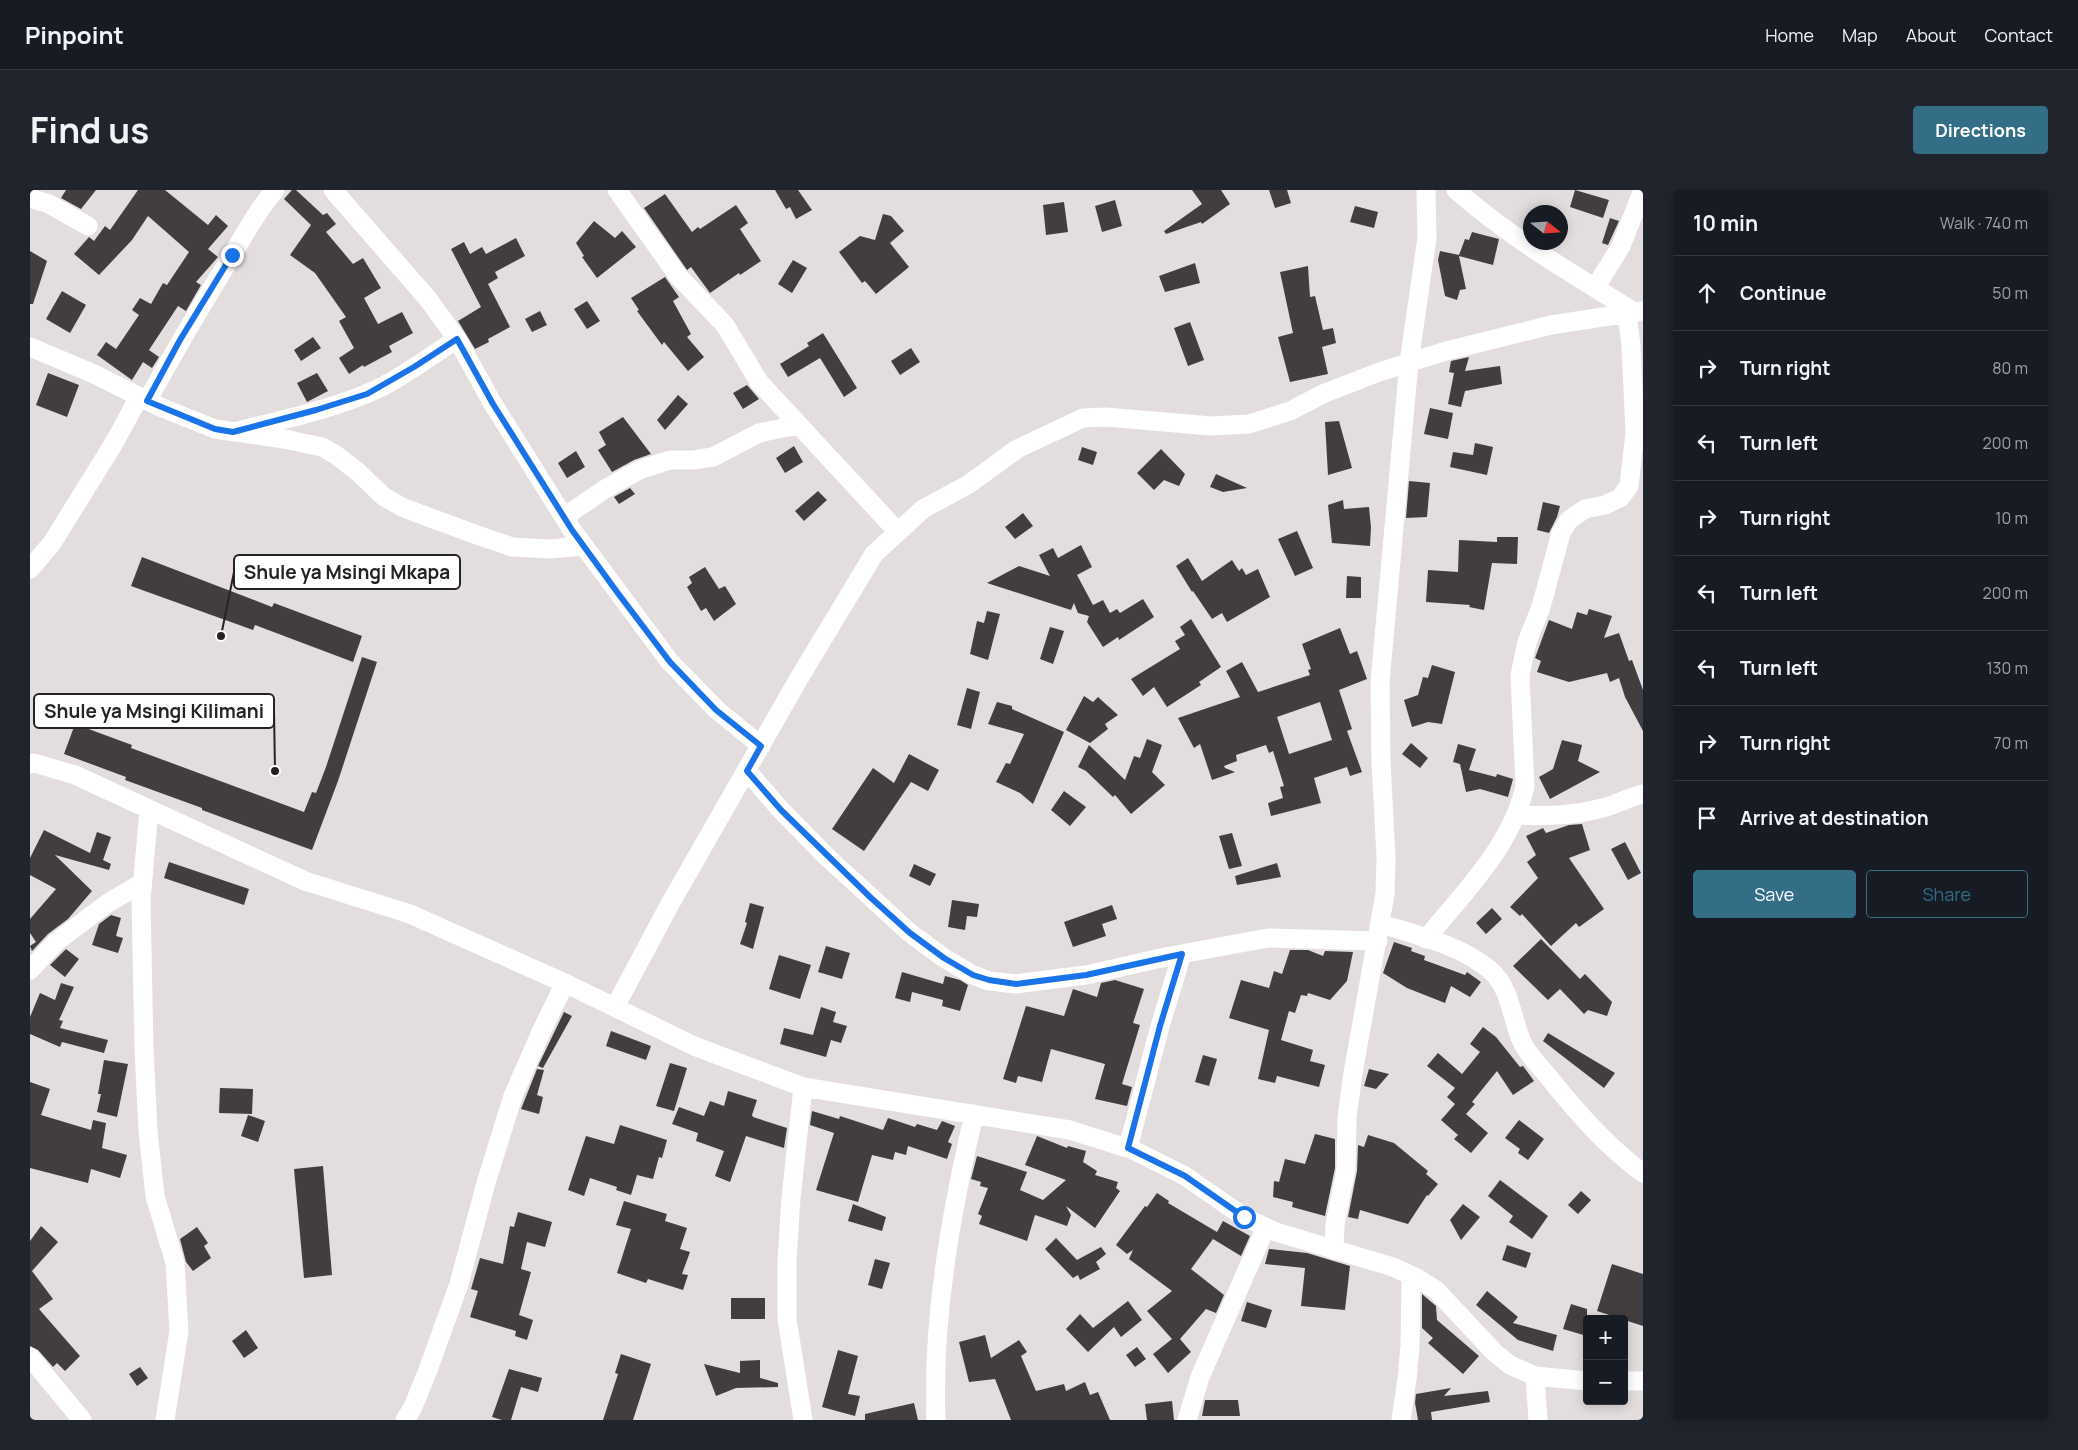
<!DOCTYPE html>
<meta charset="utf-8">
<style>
body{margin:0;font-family:Manrope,sans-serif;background:#20242c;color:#f1f3f6}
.controls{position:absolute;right:15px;bottom:15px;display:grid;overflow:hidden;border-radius:5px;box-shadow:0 2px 12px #0003}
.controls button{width:45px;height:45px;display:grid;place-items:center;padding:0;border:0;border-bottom:1px solid #363941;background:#171b24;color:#f1f3f6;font:25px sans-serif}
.compass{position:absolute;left:1493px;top:15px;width:45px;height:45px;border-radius:50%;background:#171b24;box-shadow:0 2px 12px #0003;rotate:107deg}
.stop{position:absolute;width:15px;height:15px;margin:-11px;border:4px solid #1a73e8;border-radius:50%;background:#fff}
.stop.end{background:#1a73e8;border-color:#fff;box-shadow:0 1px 5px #0008}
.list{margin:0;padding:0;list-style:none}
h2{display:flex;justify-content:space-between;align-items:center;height:65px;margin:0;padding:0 20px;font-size:21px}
h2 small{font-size:16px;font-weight:400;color:#9ea1a6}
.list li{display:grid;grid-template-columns:32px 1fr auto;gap:15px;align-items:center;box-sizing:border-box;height:75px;padding:0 20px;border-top:1px solid #363941}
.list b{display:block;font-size:19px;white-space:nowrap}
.list em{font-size:16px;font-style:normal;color:#9ea1a6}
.actions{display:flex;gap:10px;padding:15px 20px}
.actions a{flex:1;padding:11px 0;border:1px solid #336e86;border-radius:5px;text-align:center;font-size:18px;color:#336e86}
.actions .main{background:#336e86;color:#fff}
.icon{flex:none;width:28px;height:28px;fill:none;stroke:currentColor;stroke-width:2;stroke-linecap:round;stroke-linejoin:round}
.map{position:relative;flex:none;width:1613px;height:1230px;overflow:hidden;border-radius:5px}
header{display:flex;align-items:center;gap:30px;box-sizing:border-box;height:70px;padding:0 25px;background:#171b24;border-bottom:1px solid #363941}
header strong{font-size:24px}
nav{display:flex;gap:28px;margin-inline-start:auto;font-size:18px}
.intro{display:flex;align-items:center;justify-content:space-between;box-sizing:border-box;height:120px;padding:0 30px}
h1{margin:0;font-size:35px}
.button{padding:12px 22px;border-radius:5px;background:#336e86;color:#fff;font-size:18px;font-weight:700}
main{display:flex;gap:30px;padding:0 30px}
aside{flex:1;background:#171b24;border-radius:5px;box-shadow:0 2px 12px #0003}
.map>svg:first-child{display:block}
.building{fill:#423e3f;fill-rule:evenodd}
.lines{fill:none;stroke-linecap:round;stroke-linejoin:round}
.street{stroke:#fff;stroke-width:19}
.route{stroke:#1a73e8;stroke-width:6}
.leader{fill:none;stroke:#242222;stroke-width:2}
.callout-dot{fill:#242222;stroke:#fff;stroke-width:2}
.callout{fill:#fff;stroke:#242222;stroke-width:2}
.callout-label{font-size:19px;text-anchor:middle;font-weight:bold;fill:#242222}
</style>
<header>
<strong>Pinpoint</strong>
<nav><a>Home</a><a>Map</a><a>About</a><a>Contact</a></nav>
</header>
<div class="intro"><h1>Find us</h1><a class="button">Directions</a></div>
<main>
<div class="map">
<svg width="1613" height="1230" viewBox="0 0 1613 1230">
<rect width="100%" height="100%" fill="#e3dedd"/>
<path class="building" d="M36,0H66L51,19L31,8Z
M108,0H135L178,35L186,25L198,36L178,59L188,67L166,92L171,95L156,121L148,116L119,160L129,167L122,178L113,172L102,190L67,165L76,152L86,159L109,125L102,120L110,108L121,114L133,93L137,95L159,62L118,26L102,50L69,85L44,64L59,47L64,51L75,36L80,40Z
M262,0H266L293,25L297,23L306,34L296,42L323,74L333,68L351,98L334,108L348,134L372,122L383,143L359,156L362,162L334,177L333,175L319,184L309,168L324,158L309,131L316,127L285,83L260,65L281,35L254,9Z
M745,0H768L782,20L766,29L760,17L756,19Z
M1162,0H1191L1200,14L1172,34L1171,32L1136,44L1134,41L1172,14Z
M1239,0H1257L1261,13L1245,18Z
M1545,0L1579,10L1573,28L1540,17Z
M635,4L662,42L668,37L670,39L706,15L718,33L710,39L731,71L710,85L709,83L680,103L661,77L657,80L614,18Z
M1085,10L1092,36L1072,42L1065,16Z
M1034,12L1038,42L1016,45L1013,15Z
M1325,16L1348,22L1344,38L1320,32Z
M853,24L861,26L874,41L860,53L879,77L846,104L835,91L832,93L809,62L830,46L845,50Z
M1580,28L1589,31L1578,55L1572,53Z
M564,31L585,48L592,41L606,57L567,88L552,67L554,66L546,53Z
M1442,42L1469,49L1463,75L1429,66L1436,99L1430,100L1427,110L1415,106L1408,70L1410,61L1429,65L1435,49L1439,50Z
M486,48L495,66L465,82L468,88L458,94L480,137L458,149L459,152L445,159L428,131L451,117L421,59L434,52L440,64L452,57L456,64Z
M0,61L17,71L3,114H0Z
M763,70L777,78L762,103L748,94Z
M1165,73L1170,93L1135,102L1129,86Z
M1278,76L1280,107L1285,106L1293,140L1303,138L1306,153L1292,157L1298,184L1260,192L1248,147L1263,143L1250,82Z
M635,87L649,107L643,111L661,144L657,147L674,167L658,181L634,152L632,155L607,121L609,120L601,108Z
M32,101L56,115L40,143L16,129Z
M557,111L570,131L557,139L544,119Z
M510,121L517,135L502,142L495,129Z
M1160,132L1174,170L1158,176L1144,138Z
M793,143L827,198L814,207L790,168L758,187L750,174L779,156L777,153Z
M283,147L291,158L271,171L264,160Z
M881,158L890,172L870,185L861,171Z
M1439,167L1435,181L1470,176L1472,194L1435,201L1431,217L1418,214L1424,183L1419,182L1421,171Z
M18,183L49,195L37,227L6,215Z
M287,183L298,201L277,212L267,193Z
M717,195L729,209L713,219L703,203Z
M648,205L658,214L635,240L627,230Z
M1400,218L1423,223L1418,249L1394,244Z
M593,227L621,264L604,270L582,282L568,260L576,255L569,242Z
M1309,231L1322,278L1298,285L1295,232Z
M1445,253L1463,257L1457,285L1420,277L1423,262L1443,265Z
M764,256L773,272L755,283L746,268Z
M1052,257L1067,262L1063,275L1048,270Z
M1131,259L1155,284L1149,296L1134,290L1124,300L1107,283Z
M546,261L555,277L537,288L528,273Z
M1186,284L1217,298L1193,302L1180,297Z
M1379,291L1400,293L1397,327L1376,328Z
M600,298L605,304L589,314L584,307Z
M788,301L797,310L774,331L765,321Z
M1313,310L1314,319L1339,317L1341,337L1340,356L1302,353L1298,315Z
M1513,312L1530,316L1527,327L1519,343L1507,340Z
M993,323L1003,336L985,349L975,337Z
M1267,341L1283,378L1265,386L1248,349Z
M1467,347H1488L1487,374L1462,373L1454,420L1439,417L1440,415L1396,412L1398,380L1428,382L1429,350L1467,352Z
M1051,355L1062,377L1047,385L1063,415L1073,410L1080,423L1087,419L1090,423L1113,409L1124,427L1089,450L1088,447L1073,457L1057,432L1059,426L1048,423L1044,413L1041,420L957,393L989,376L1020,386L1009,365L1023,358L1028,368Z
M112,367L242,417L244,413L332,446L323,472L225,435L223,440L101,396Z
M1158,368L1172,391L1202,370L1209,381L1212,378L1216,385L1228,379L1240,407L1197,432L1192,423L1182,429L1163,401L1162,402L1146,376Z
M675,377L689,399L695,396L706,414L684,431L676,418L671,421L657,397L662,393L659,387Z
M1317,386L1331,387V408H1316Z
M1559,419L1582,426L1574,448L1589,443L1599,471L1602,470L1613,500V541L1595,507L1589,488L1580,492L1577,483L1539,492L1507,482L1511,471L1505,468L1519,430L1542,439L1547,422L1557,425Z
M957,421L970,424L958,470L940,464L947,431L954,433Z
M1161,429L1191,477L1169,492L1171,495L1137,517L1124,497L1113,506L1101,489L1150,459L1145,451L1155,445L1150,437Z
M1020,437L1034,441L1023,474L1010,469Z
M1310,438L1320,464L1327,461L1337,489L1309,500L1322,539L1317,541L1332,582L1320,586L1317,577L1284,588L1291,613L1241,626L1238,613L1253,608L1250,597L1254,596L1243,561L1239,563L1236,555L1206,565L1207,571L1194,576L1195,578L1205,582L1182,590L1170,554L1164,558L1148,528L1210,507L1196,481L1212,472L1228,502L1280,485L1278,480L1281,479L1272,454ZM1290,512L1302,550L1259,564L1247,527Z
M332,467L347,472L308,591L282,660L172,620V618L95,590L96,587L34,564L45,534L102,555L101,558L274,622L282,602L286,603L296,577Z
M1402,475L1425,482L1412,534L1398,532L1382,537L1374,510L1388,505L1393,487L1398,488Z
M937,498L950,502L941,539L927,535Z
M1054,506L1063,512L1068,507L1088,525L1075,534L1078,539L1060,553L1036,540Z
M967,512L982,516V519L1034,542L1003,614L990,603L966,592L976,573L980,574L994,544L958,534Z
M1117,549L1132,555L1122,582L1135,595L1101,624L1085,605L1083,607L1056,581L1048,577L1059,555L1095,590L1104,566L1110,568Z
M1532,550L1552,555L1548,571L1570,582L1520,609L1509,587L1523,579Z
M1381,553L1398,568L1390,578L1372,564Z
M1428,554L1446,559L1439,580L1466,587L1467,584L1483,589L1478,607L1450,599L1436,602L1430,574L1423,572Z
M879,564L909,580L898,601L881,592L834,661L802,639L843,578L864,593Z
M1034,601L1056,617L1040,636L1021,620Z
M1552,634L1560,660L1539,668L1574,719L1549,737L1546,733L1521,756L1492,724L1490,726L1480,717L1508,688L1497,672L1506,665L1496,646L1513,638L1516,643L1539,635Z
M14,640L60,663L67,642L81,647L73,670L81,674L79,680L25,665L62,701L38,729L18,744L2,761L0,756L6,752L0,743V729L26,699L0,685V668Z
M1202,643L1212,676L1199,679L1189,646Z
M1595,652L1611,683L1598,690L1581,659Z
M139,672L219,699L214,715L134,688Z
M1247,673L1251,687L1207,695L1205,686Z
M884,674L906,684L900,696L879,686Z
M922,710L949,714L947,727L937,726L935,740L918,737Z
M720,713L734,717L723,759L710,754L717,733L715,732Z
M1082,715L1087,729L1072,734L1076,746L1043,757L1034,732Z
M1462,718L1472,729L1456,744L1446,733Z
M81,725L91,728L86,746L93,748L88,763L62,755L69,734Z
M1511,749L1550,789L1555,784L1582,812L1577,826L1558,820L1554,824L1530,799L1518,810L1483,776Z
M1364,752L1382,758L1381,761L1395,766L1394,770L1435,785L1437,782L1451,792L1440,807L1421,796L1415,813L1377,798L1353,783Z
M796,756L820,763L812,789L788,782Z
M36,759L49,769L35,787L20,775Z
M1260,760H1278L1293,766L1295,761L1323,762L1317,791L1300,810L1278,803L1277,806L1271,805L1265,823L1259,821L1251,850L1283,860L1280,871L1295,875L1289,897L1247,886L1245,893L1228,889L1239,840L1199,828L1211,790L1239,798L1244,781L1252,784Z
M749,765L781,775L770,809L739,799Z
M872,782L913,794L915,786L930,790L938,795L930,821L912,816L913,810L882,802L880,812L865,808Z
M1085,790L1114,799L1103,833L1110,835L1092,894L1102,897L1097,916L1065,909L1075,874L1021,859L1012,892L988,886L986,893L973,889L996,816L1034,826L1043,799L1067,807L1071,793Z
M31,793L44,797L29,830L33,831L30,838L78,850L74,863L32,852L30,857L0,844V827L10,803L25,810Z
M791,817L806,822L803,832L817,836L811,853L801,850L796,867L750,854L754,838L783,845Z
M534,822L542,826L513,878L508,876Z
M1453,837L1466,847L1490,877L1493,876L1504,891L1483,905L1467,881L1442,912L1445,914L1436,924L1458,943L1441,963L1424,949L1428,945L1411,930L1425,914L1417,907L1425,898L1397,876L1408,863L1432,884L1450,862L1440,854Z
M581,841L621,856L616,870L576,856Z
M1518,843L1585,883L1574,898L1513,851Z
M1173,865L1187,869L1179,896L1165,892Z
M74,870L98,874L87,927L67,922L71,904H68Z
M640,873L657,878L644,921L626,916Z
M507,879L514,880L507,905L513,907L509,924L491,919Z
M1339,879L1359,884L1346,899L1334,896Z
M0,892L20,899L11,925L61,940L63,930L76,933L72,958L97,965L90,988L61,979L58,993L0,978Z
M190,898L223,899L222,924L189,923Z
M698,901L727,910L722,925L723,927L757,938L754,958L716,946L700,992L685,986L694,961L666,951L668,943L642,934L649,917L674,926L680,911L694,916Z
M782,921L809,929L810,926L853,940L858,928L885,937L887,934L907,940L912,931L925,936L918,952L922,954L917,969L878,956L876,965L865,962L863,970L842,965L828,1012L786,1000L804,943L780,935Z
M218,925L235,931L228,952L211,946Z
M1489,930L1514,949L1498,970L1488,963L1490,959L1475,948Z
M590,935L637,950L632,968L629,967L623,989L607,985L601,1005L586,1000L587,997L560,988L554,1006L538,1000L556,946L584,954Z
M1285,944L1305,949V978L1295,1026L1262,1017L1263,1012L1243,1007L1244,991L1249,992L1255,969L1275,974Z
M1338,945L1364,953L1398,981L1396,984L1408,994L1398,1006L1397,1005L1378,1034L1330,1020L1328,1029L1318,1027L1327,981L1328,955L1334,957Z
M1007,946L1037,958L1038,956L1056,961L1053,972L1067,981L1065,985L1088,992L1086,998L1090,1001L1065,1038L1036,1016L1041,1025L1037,1036L1005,1025L997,1051L949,1034L952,1026L948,1024L958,998L950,996L951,992L941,989L947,966L997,982L990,1000L1013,1010L1036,990L995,975Z
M293,976L302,1085L274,1088L264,979Z
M1470,990L1518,1026L1502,1049L1479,1032L1483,1026L1458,1006Z
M1551,1001L1561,1010L1548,1024L1538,1015Z
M1127,1003L1139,1011L1138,1013L1187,1042L1193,1031L1220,1046L1211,1066L1183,1049L1161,1079L1194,1105L1186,1123L1176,1119L1150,1149L1161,1162L1138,1183L1123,1164L1142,1149L1117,1121L1142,1101L1099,1069L1103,1060L1097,1064L1086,1055L1115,1016L1117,1017Z
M594,1011L637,1024L635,1031L657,1038L650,1059L660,1062L652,1084L658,1085L653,1100L618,1089L616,1093L587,1083L601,1039L586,1035Z
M823,1014L856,1027L852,1041L818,1031Z
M1433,1014L1450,1027L1431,1050L1420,1030Z
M488,1022L522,1032L515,1057L497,1052L491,1079L501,1082L489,1125L503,1130L497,1150L485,1146L486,1141L440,1127L448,1101L441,1099L450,1068L473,1074L480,1036L484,1037Z
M11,1036L28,1052L2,1081L23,1109L9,1119L50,1166L35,1181L27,1173L23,1177L8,1160L0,1156V1051Z
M167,1037L178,1053L174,1056L181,1068L163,1081L156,1072L150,1049Z
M1026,1048L1047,1070L1071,1057L1076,1064L1066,1072L1070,1079L1050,1090L1048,1085L1043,1088L1015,1059Z
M1477,1055L1501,1063L1496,1078L1472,1070Z
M1239,1059L1277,1063L1320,1076L1315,1120L1271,1116L1275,1078L1235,1074Z
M845,1069L860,1073L852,1099L838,1095Z
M1582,1074L1613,1084V1136L1567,1121Z
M1457,1101L1488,1127L1483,1133L1527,1145L1523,1161L1488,1150L1446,1115Z
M1392,1104L1406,1116L1407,1130L1449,1166L1433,1184L1398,1153L1403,1148L1392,1138Z
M701,1108H735V1129H701Z
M1098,1111L1112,1130L1091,1147L1084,1137L1058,1162L1036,1139L1050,1124L1063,1138Z
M1217,1112L1242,1120L1236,1138L1211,1131Z
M1541,1114L1557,1119V1146L1533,1139Z
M216,1140L228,1158L214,1168L202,1151Z
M955,1145L961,1168L989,1150L997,1162L991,1166L1006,1201L1034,1194L1036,1201L1055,1192L1060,1205L1068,1202L1080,1230H981L965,1189L939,1192L929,1152Z
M1107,1157L1116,1169L1105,1177L1096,1165Z
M808,1160L828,1166L818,1204L830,1206L825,1226L792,1217Z
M591,1164L621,1174L603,1230H573L588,1184L585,1183Z
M730,1170V1188L748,1193V1197L706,1198L686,1206L674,1174L710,1183V1171Z
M110,1177L118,1188L107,1196L99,1184Z
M479,1179L512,1188L508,1202L491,1197L481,1230H472L462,1227Z
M1421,1198L1414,1206L1458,1201L1460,1212L1401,1222L1402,1230H1388L1385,1213L1386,1204Z
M1175,1210H1208L1210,1226H1172Z
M1142,1211L1144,1230H1117L1115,1214Z
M884,1213L888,1230H835V1224Z"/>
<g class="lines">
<path class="street" d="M303,0L398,109L427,149L463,214L542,340L640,472L687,520L731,556
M587,0L649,87L695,135L729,192L868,342
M1426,0C1480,48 1543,84 1604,122
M0,8L19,14L58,36
M1565,98L1591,56L1613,0
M0,157L64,184L130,217L185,239L254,249L292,257L306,265L328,282L354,307L374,318L447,345L482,357L519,359L554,356
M117,211C142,166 168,121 195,77C211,51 225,23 245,0
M211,240C253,230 297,220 336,204C366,192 399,167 427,149
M534,327L575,299L609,280L640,270H663L683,267L729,243L767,235
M0,379L22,353L84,253L109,207
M0,574L4,573L45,585L275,691L380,724L539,795L664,856L773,897L1040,940L1103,960L1155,986L1214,1027L1246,1042L1363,1077L1387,1088L1406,1100L1464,1162L1480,1175L1505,1186L1557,1191
M717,581L751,620L797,667L880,743L914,768L943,785L959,791L985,794L1056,785L1140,766L1238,748L1348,751
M119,619L111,710L114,859L118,941L125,1006L145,1073L149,1141L135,1230
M1486,625C1516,626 1544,626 1572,618C1586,615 1599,607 1613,604
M1351,734C1387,745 1430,755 1460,780C1481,798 1481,827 1492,852C1497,863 1509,876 1517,885C1546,921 1576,956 1613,983
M1396,749C1433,703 1482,656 1495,596L1490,485L1497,452L1511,417L1531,343L1539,330L1555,319L1575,315L1590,308L1599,296L1605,243L1601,156L1597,123
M0,780L26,752L78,713L112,693
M585,817L640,714L768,490L844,364L893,319L939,294L987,259L1053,228L1076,227L1181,236L1219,234L1260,221L1295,203L1352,181L1416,161L1521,135L1613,121
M1098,958L1130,836L1152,764
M1304,1060L1305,1035L1316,979L1317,928L1323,883L1355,704L1356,667L1351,572L1350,492L1379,172L1397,48L1396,0
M0,1167L52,1230
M1505,1186L1508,1230
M1594,1191H1613
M375,1230L383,1217L398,1180L429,1094L456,993L483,906L511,842L535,793
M773,1230L757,1129V1070L761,1008L773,897
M906,1230C902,1127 921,1024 944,924
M1157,1230L1170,1187L1236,1037
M1371,1230L1377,1189L1380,1157L1381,1085"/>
</g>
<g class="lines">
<path class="route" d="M202,65L150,150L117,211L185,239L203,242L286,220L337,204L384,177L427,149L463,214L542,340L587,402L640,472L686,520L731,556L717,581L751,620L840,707L880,743L914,768L943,785L959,790L986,794L1056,785L1152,764L1130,836L1098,958L1155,986L1214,1027"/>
</g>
<path class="leader" d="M191 446L204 382M245 581L244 521"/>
<g class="callout-dot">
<circle cx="191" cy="446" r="5"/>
<circle cx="245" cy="581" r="5"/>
</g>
<g class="callout">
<rect x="204" y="365" width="226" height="34" rx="5"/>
<rect x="4" y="504" width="240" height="34" rx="5"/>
</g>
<g class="callout-label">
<text x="317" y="389">Shule ya Msingi Mkapa</text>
<text x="124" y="528">Shule ya Msingi Kilimani</text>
</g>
</svg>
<div class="controls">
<button>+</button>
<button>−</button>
</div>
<svg class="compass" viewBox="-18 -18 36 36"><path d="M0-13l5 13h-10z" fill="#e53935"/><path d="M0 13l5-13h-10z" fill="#9ea1a6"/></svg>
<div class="stop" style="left:1214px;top:1027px"></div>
<div class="stop end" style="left:202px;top:65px"></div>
</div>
<aside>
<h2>10 min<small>Walk · 740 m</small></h2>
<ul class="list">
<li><svg class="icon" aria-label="ahead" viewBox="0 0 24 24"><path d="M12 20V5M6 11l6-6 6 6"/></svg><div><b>Continue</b></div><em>50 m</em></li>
<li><svg class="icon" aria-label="right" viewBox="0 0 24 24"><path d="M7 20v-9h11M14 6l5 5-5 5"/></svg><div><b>Turn right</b></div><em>80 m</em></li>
<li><svg class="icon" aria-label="left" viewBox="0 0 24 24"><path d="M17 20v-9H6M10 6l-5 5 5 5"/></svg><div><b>Turn left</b></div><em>200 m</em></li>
<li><svg class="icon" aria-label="right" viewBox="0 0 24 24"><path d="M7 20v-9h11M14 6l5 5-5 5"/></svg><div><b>Turn right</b></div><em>10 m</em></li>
<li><svg class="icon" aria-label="left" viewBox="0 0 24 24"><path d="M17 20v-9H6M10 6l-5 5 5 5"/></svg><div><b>Turn left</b></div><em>200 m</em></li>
<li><svg class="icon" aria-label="left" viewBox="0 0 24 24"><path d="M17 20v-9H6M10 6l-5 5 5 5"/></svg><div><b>Turn left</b></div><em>130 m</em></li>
<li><svg class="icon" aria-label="right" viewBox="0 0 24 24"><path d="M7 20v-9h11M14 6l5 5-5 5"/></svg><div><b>Turn right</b></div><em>70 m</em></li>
<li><svg class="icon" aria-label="arrive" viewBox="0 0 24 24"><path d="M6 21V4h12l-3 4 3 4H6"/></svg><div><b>Arrive at destination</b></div></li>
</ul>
<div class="actions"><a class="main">Save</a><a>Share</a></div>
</aside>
</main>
